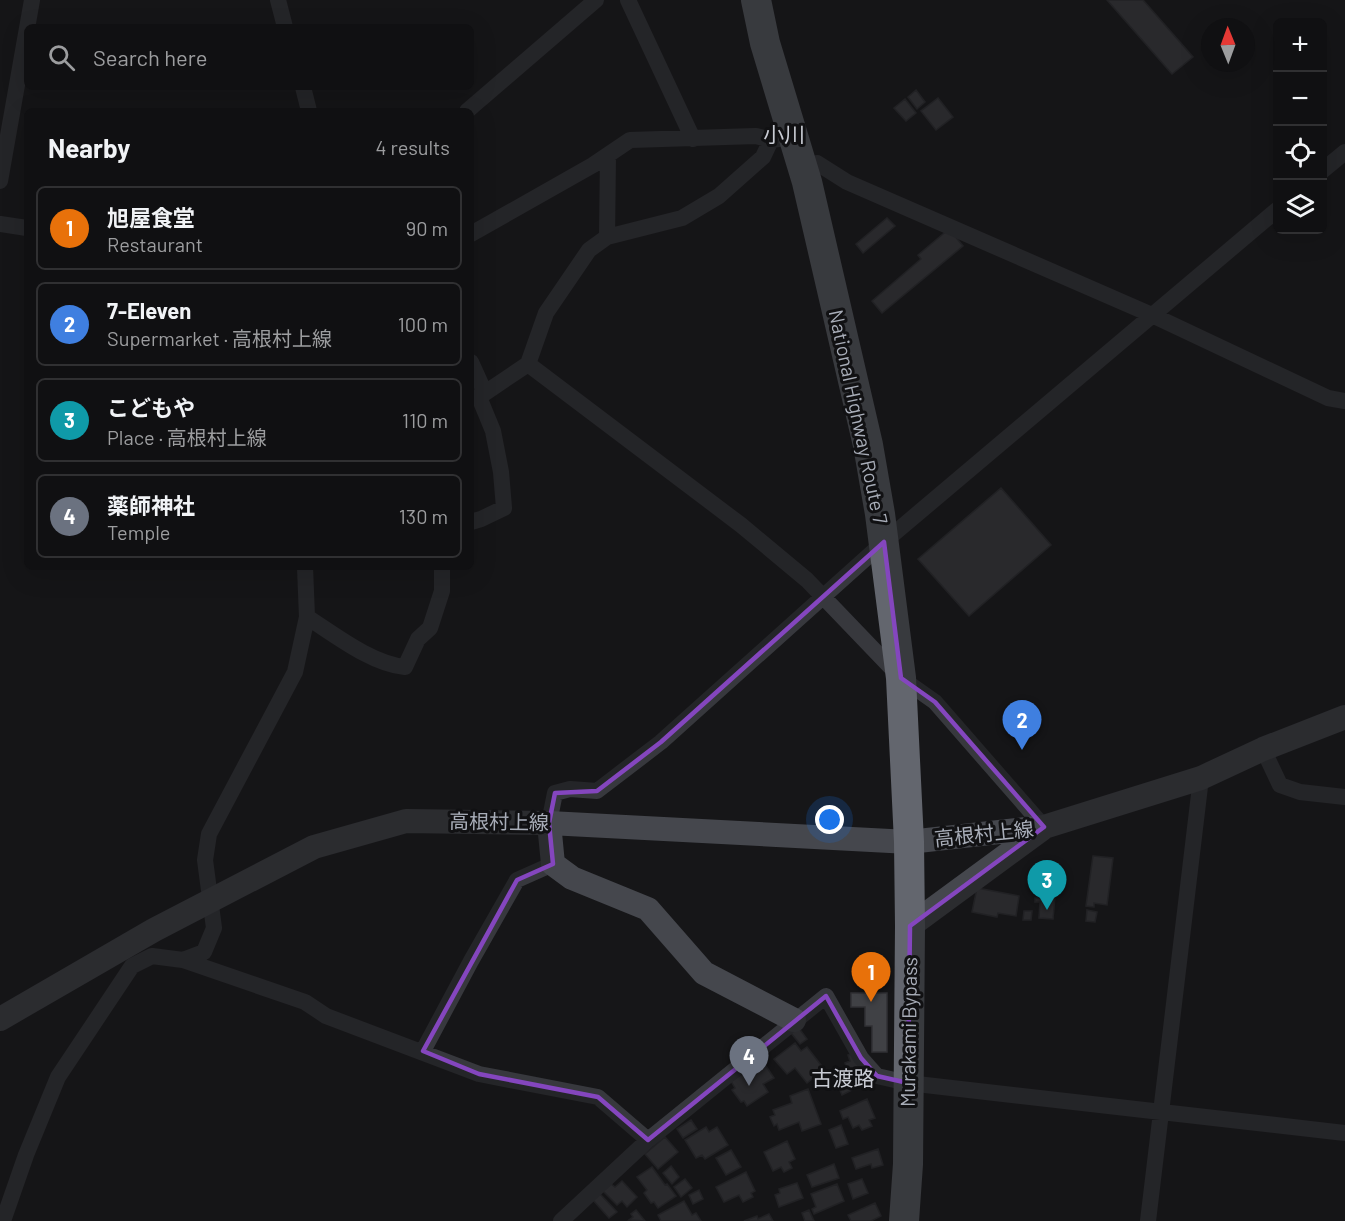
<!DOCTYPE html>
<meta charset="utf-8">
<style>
body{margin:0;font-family:Barlow,"Noto Sans JP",sans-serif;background:#1e1e20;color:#f1f3f6}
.controls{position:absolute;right:18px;top:18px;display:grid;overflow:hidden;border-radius:9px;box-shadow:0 6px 24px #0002}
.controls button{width:54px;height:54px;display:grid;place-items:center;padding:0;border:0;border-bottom:2px solid #303032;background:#101012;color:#f1f3f6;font:30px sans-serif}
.compass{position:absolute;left:1201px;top:18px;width:54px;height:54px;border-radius:50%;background:#101012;box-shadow:0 6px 24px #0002;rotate:359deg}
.you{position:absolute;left:830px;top:820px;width:21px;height:21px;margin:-15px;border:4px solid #fff;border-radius:50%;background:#1a73e8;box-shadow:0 0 0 9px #1a73e833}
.badge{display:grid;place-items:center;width:39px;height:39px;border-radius:50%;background:#7c3aed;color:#fff;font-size:20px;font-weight:700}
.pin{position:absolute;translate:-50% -50px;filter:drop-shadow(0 2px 3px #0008)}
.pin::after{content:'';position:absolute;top:32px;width:21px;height:18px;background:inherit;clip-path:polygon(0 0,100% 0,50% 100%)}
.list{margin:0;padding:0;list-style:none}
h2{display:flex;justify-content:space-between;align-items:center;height:78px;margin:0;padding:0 24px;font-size:26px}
h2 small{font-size:20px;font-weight:400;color:#9c9d9f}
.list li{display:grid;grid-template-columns:39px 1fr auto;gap:18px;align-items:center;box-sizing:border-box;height:84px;margin:0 12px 12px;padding:0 12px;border:2px solid #303032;border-radius:9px}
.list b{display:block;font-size:22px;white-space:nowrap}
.list p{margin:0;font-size:20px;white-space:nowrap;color:#9c9d9f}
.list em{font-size:20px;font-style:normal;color:#9c9d9f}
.icon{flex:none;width:33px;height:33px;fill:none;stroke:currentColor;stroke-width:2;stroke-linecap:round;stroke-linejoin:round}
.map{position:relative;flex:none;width:1345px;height:1221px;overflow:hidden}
.search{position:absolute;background:#101012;box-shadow:0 6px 24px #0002;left:24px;top:24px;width:450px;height:66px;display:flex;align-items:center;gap:15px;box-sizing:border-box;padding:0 21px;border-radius:9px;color:#9c9d9f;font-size:22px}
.panel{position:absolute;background:#101012;box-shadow:0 6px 24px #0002;left:24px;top:108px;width:450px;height:462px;border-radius:9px}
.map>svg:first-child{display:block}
.building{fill:#404145;stroke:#303034;stroke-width:1.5}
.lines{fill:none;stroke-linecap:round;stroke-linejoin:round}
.street{stroke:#37383d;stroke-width:16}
.secondary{stroke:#45474d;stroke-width:24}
.highway{stroke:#63666e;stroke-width:30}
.marked{fill:none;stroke:#8446be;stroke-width:4.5;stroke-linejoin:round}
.labels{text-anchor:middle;stroke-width:6;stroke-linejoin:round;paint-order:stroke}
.street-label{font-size:20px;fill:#a8adb8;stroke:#111113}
.neighbourhood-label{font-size:21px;fill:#c9ccd4;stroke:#111113}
</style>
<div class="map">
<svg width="1345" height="1221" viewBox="0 0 1345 1221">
<rect width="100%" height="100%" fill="#161618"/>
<path class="building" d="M1107,0H1143L1193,57L1172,74Z
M916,90L925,102L917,109L908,97Z
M938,98L953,117L936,130L921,111Z
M905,99L916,113L906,121L894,108Z
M887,218L895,226L863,253L856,244Z
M949,229L963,246L882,313L872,301L921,259L918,255Z
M1001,488L1051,545L969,616L918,559Z
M1093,856L1113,858L1107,905L1094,903V907L1086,906Z
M977,888L1019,896L1016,916L998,913L997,917L972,912Z
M1041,895L1055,896L1053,919L1039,918L1040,902H1035V898H1041Z
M1087,910L1097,912L1095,922L1086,921Z
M1024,911H1032L1031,920H1023Z
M851,993H887V1052H872V1026H865V1007H851Z
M798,1027L807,1039L800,1044L791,1033Z
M795,1043L801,1051L807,1047L824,1069L807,1083L795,1068L787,1074L774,1059Z
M856,1053L866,1083L842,1095L837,1083L850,1078L845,1063L850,1061L848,1055Z
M766,1066L774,1078L763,1084L768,1092L747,1106L744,1101L741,1102L732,1090L735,1088L731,1081L750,1069L754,1074Z
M808,1089L821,1124L802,1131L799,1122L779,1130L777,1124L774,1126L770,1117L775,1115L773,1110L792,1103L790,1096Z
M867,1099L875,1118L869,1120L872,1126L862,1130L859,1125L853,1128L848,1117L843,1119L840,1111Z
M691,1120L697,1129L683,1138L677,1129Z
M841,1125L848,1144L836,1148L829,1130Z
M706,1127L709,1132L717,1127L728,1145L705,1159L702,1155L696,1158L685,1140Z
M665,1137L678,1152L658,1169L645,1154Z
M787,1141L795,1159L789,1162L792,1168L784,1172L781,1167L773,1171L764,1152Z
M878,1149L883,1165L872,1168L871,1164L856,1169L852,1158Z
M731,1150L741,1167L726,1175L716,1158Z
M834,1164L839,1178L812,1187L807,1175Z
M671,1166L679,1177L672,1184L663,1173Z
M652,1167L665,1185L667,1184L676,1196L658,1208L654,1202L651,1203L644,1193L647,1190L637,1177Z
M746,1172L755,1191L751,1193L753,1197L743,1202L739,1195L724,1202L716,1187Z
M685,1179L692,1188L681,1197L674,1187Z
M862,1179L868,1193L853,1199L848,1184Z
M622,1181L637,1197L627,1207L622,1201L617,1205L603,1191L611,1184L615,1187Z
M797,1183L803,1198L779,1207L775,1195L780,1193L779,1189Z
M837,1184L844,1201L814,1214L812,1209L816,1207L811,1194Z
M699,1190L703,1199L693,1204L689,1195Z
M600,1194L617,1212L609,1218L593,1200Z
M684,1201L692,1215L696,1213L701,1221H661L658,1215Z
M875,1203L881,1216L871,1221H851L848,1215Z
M636,1210L645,1221L629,1220L633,1217L631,1214Z
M809,1210L814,1221H805L802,1213Z
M769,1214L773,1221H744L757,1216L758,1219Z"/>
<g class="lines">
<path class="street" d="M278,0L285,27
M628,0L693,139
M303,87L309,111
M467,111L596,0
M801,166L817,163L847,182L1152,315L1328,398L1345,401
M1322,171L1345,152
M0,181L32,0
M0,224L27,228
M471,234L593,165L630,140L756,136L771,140
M607,237L608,155
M471,362L485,393
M528,364L741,525L807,580L901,678L935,702L1044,827
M471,398L479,397L528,364L546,313L589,250L607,237L682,218L719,196L763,157L771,140L793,137
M471,522L481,519L504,508L501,472L493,431L479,397
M307,617C335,635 372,664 405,667L418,639L430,628L442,591V567
M1263,749L1280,785L1300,792L1345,797
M549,823L555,793L570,789L597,791L661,742L884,542L1278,209
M183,960L305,1002L326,1016L479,1074L598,1097L648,1140
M423,1051L471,961L517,880L553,864
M3,1221L26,1155L58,1077L132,966L152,956L183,960L204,952L214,928L205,860L209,834L295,672L307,617L305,567
M561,1221L648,1140L826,996L861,1058L877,1076L908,1083L1345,1133
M1148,1221L1201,778"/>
<path class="secondary" d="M549,823L553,864L572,878L648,909L704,973L794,1020
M910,926L1042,829
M0,1019L154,930L314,847L406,821L549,823L909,842L1044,827L1201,778L1263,749L1345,717"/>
<path class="highway" d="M756,0L765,43L807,182L868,445L880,514L901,678L909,842L910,926L908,1164L904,1221"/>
</g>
<path d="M0 0H1345V1221H0ZM884,542L901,678L935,702L1044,827L910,926L908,1083L877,1076L861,1058L826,996L648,1140L598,1097L479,1074L423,1051L517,880L553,864L549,823L555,793L597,791L661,742Z" fill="#161618" fill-opacity=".55" fill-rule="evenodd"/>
<path class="marked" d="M884,542L901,678L935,702L1044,827L910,926L908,1083L877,1076L861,1058L826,996L648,1140L598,1097L479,1074L423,1051L517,880L553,864L549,823L555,793L597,791L661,742Z"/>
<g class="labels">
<g class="street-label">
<text transform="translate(858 417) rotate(78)" y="7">National Highway Route 7</text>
<text transform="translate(499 822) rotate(1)" y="7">高根村上線</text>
<text transform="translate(984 834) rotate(-6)" y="7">高根村上線</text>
<text transform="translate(909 1032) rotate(-89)" y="7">Murakami Bypass</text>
</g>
<g class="neighbourhood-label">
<text x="784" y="142">小川</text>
<text x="843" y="1086">古渡路</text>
</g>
</g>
</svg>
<div class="controls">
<button>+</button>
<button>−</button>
<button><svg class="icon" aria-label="locate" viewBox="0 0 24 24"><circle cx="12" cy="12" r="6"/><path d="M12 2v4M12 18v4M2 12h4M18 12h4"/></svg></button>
<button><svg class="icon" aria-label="layers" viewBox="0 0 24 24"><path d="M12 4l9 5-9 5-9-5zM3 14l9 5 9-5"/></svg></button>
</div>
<svg class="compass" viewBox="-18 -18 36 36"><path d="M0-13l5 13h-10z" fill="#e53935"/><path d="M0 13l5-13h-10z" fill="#9c9d9f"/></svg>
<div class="you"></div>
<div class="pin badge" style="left:871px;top:1002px;background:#e8710a">1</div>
<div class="pin badge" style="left:1022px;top:750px;background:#3f7fe0">2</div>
<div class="pin badge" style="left:1047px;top:910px;background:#0f9aa8">3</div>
<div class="pin badge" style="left:749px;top:1086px;background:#6b7280">4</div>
<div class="search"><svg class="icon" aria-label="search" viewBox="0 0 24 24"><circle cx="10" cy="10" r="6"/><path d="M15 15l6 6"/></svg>Search here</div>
<section class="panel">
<h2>Nearby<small>4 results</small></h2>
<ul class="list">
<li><span class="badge" style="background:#e8710a">1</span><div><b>旭屋食堂</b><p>Restaurant</p></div><em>90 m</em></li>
<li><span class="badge" style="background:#3f7fe0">2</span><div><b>7-Eleven</b><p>Supermarket · 高根村上線</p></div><em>100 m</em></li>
<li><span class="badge" style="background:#0f9aa8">3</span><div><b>こどもや</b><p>Place · 高根村上線</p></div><em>110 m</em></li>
<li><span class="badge" style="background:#6b7280">4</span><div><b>薬師神社</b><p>Temple</p></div><em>130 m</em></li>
</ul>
</section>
</div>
